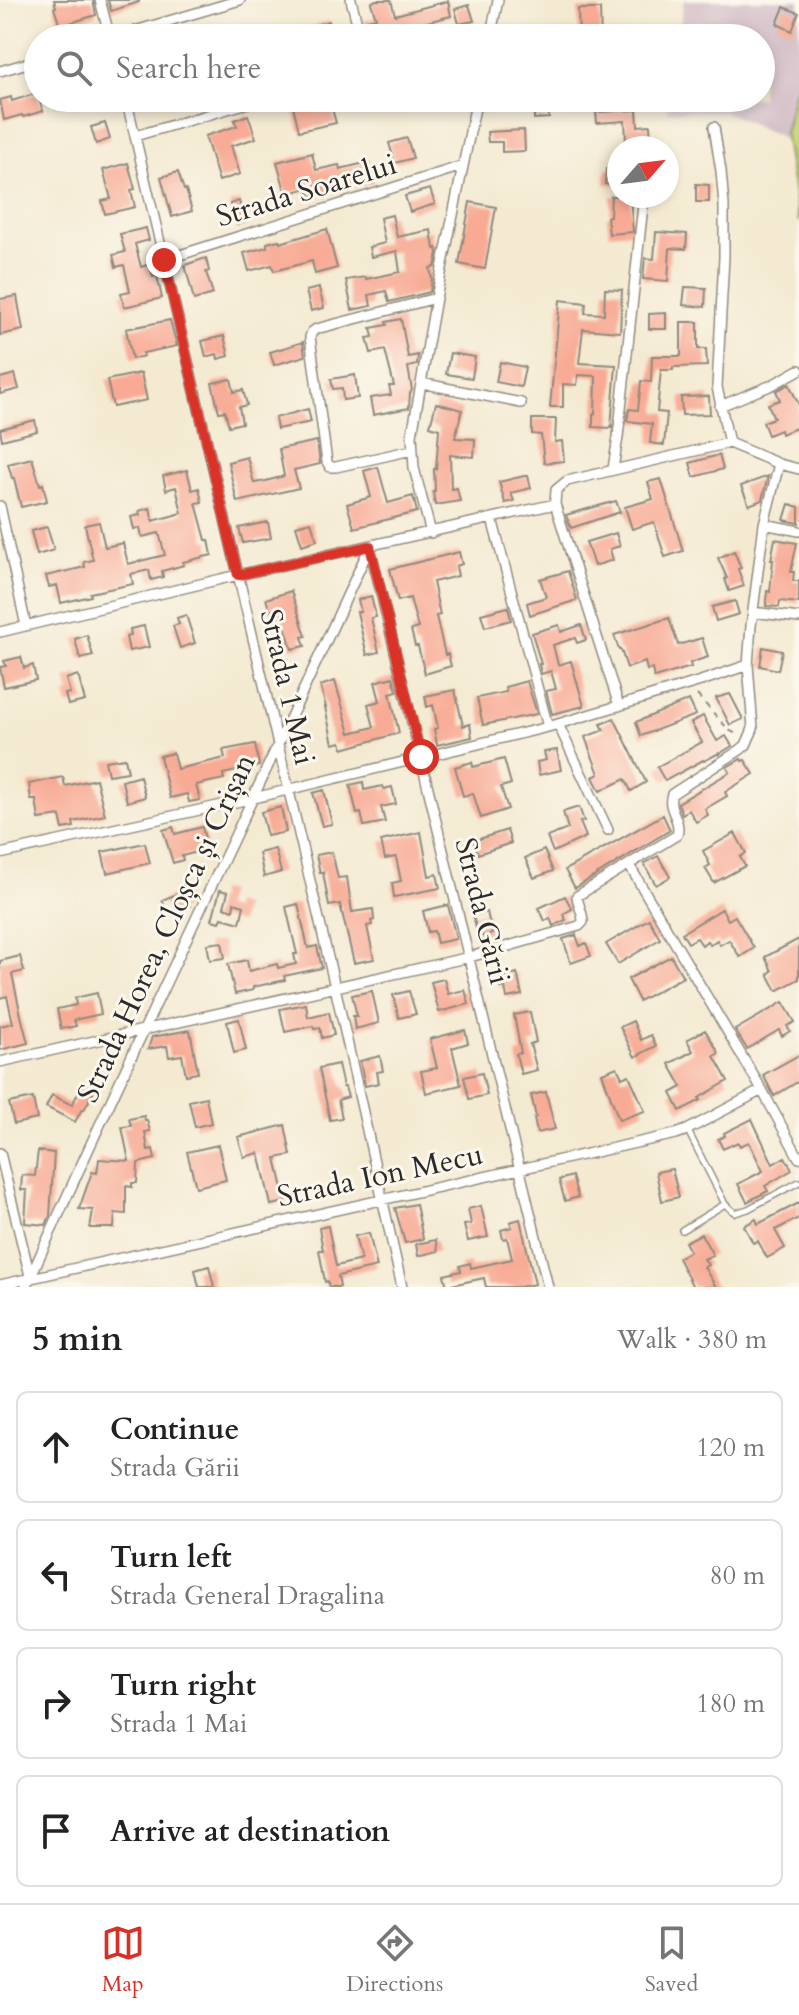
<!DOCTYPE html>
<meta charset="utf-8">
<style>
body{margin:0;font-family:Cardo,serif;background:#f2f2f2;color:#222}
.compass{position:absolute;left:607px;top:136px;width:72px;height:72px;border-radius:50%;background:#fff;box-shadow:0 4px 12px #0003;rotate:62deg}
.stop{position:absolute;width:24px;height:24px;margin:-18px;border:6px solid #d93025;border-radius:50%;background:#fff}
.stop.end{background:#d93025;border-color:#fff;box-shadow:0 2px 8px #0008}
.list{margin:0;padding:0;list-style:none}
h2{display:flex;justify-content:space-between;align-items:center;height:104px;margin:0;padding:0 32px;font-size:34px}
h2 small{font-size:26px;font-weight:400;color:#767676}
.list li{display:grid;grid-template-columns:52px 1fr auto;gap:24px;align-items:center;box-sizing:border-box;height:112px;margin:0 16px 16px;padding:0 16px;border:2px solid #e0e0e0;border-radius:12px}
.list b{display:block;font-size:30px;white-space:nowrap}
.list p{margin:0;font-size:26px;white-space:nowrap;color:#767676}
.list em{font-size:26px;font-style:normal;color:#767676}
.icon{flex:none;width:44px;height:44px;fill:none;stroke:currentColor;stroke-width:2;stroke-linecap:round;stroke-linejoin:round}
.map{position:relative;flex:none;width:799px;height:1287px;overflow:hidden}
.search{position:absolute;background:#fff;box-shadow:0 4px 12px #0003;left:24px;right:24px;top:24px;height:88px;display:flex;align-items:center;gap:20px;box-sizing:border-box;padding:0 28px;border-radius:44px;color:#767676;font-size:30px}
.sheet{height:616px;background:#fff}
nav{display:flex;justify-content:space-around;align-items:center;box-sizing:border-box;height:112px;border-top:2px solid #e0e0e0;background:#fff;font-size:22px;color:#767676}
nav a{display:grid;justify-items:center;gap:4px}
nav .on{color:#d93025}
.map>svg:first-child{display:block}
.industrial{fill:#d2bdc6}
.green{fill:#c3d376;stroke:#777f50;stroke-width:2}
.building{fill:#f8aa94}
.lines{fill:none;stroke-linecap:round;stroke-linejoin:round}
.lane-casing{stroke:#908a7e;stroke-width:8}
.street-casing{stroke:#908a7e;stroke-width:12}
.path{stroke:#908a7e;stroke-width:2;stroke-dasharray:6 6;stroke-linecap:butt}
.lane{stroke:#fff;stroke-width:5}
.street{stroke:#fff;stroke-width:9}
.route{stroke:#d93025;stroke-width:10}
.labels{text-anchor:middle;stroke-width:6;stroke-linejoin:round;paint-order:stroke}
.street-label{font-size:30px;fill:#2b2b2b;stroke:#fbf7ec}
</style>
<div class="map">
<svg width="799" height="1287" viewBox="0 0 799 1287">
<rect width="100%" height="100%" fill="#fbf7ec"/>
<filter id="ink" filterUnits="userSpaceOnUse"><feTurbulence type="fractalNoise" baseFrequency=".0125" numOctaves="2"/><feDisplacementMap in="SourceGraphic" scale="16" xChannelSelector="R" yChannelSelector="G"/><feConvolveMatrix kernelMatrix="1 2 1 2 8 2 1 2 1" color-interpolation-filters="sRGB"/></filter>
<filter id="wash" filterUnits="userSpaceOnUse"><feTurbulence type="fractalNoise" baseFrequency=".006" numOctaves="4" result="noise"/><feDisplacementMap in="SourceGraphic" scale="32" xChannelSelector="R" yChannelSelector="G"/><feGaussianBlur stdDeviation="1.8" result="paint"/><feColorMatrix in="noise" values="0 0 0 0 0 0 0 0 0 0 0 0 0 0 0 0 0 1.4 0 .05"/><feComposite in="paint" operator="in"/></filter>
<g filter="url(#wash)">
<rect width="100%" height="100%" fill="#f4ead2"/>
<path class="industrial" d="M684,0H799V89L786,139L725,112L667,111L669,98H761V38H678Z"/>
<path class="green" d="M799,74V222L784,133Z"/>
<g id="blocks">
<path class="building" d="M54,0H93L96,15L60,26L54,8L56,7Z
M108,0H139V2L111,11Z
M376,0H391L395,15L448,1L451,16L403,28L406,38H368L364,21L376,18L371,3Z
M469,5L474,21L459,24L455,9Z
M784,7L799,13L792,31L777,24Z
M578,9H600L601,38H579Z
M329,21L333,34L321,38H281V35Z
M37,93L43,111L23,117L22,115L4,120L0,100L11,97L12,101Z
M306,98H329L336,123L299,131L292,102Z
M548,104L549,118L534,119V105Z
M637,110L638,126L650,125L651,140L626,141L625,121L597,123L596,112Z
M248,115L256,138L231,146L240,174L219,181L205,136L237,126L234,120Z
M105,123L110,139L96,144L91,127Z
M524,130L525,151L502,152V142H488L487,132Z
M407,138L413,158L395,163L389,143Z
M312,153L316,170L339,165L340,169L369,162L374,183L310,197L308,188L286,194L277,162Z
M128,163L135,189L131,190L135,207L105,214L102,201L111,199L103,170Z
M606,169H619V185L605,184Z
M178,172L184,190H186L192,211L172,217L161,177Z
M696,184L709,185V202H696Z
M430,189L435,204L410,212L405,196Z
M611,196H630L633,232L609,234L607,217L610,216Z
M239,201L245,222L237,225L230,204Z
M470,202L496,207L485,269L459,264Z
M392,215L397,237L431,230L434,249L437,248L438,253L435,267L430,268L432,279L430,292L389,302L386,291L369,295L371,306L352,310L346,280L365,277L366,279L400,272L397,251L371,257L369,247L385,243L380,218Z
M146,228L149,240L135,244L141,267L150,264L153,277L157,276L162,298L124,307L121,293L130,291L124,265L116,267L113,255L125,252L120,234Z
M327,229L337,268L315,274L312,261L274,271L272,265L249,271L244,253L267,247V243L279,240L280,243Z
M656,232L687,234L686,249L670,248L668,281L643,279L645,258L654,259Z
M206,258L209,271L206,272L213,294L194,300L185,265Z
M685,287L706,288L705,307L683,305Z
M319,288L324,308L311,311L306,291Z
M605,289L622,290L620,332L583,329L579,363L616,365L611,428L593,427V414H595L596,376L578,375L577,385L563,384V407H550L560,300L586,303L585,313L604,314Z
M17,296L23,330L0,335V299Z
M666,313V329H649V314Z
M401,319L408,357L418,355L417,365L408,367L412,390L410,393L409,408L373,415L370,398L391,395L389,386H394L385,350L371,353L367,338L373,337L371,328L387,325L386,322Z
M170,320L177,346L143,353L144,356L132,359L126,329Z
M681,322H698V349H706L707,366L673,367V370H661L657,412L667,413L664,445L650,443L652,424L627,421L629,409L638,410L641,381L651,382L652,356H681Z
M224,336L229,356L218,359L217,354L206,357L202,341Z
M303,342L305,356L274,365L270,352Z
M450,353L475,357L472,378L446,374Z
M500,362L525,367L521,387L496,382Z
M141,373L147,400L113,407L107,380Z
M15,374L19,389L0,394V378Z
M355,375L358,398L343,400L342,388L333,389L331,379Z
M231,379L234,392L243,390L247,405L239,407L242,423L229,426L225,411L219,412L212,383Z
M789,384L799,405V427L781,434L780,430L768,435L763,422L774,418L768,404L780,400L776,391Z
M709,396L710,414L682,415L681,397Z
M436,403L462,410L455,438L475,439L474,457L450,455L451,489L457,488L460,501L435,505L433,492L435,491L434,469H436L439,429L430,426Z
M308,409L311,422L277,429L275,418Z
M532,419H556L555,442L562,441L564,461L544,463L541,435L532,434Z
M35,420L37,431L2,440L0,429Z
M317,441L320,464L294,470L299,488L237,502L228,462L247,457L254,483L266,481L284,476L279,449Z
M719,455L723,469L694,477L690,463Z
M32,458L40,485L43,484L47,501L21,507L14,478H12L8,464Z
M378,467L388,503L413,496L417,512L354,528L347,504L371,497L364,471Z
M187,470L192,490L199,488L202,502L196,503L206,540H209L212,555L183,562L184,565L162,571L163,577L151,580L149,570L131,574L133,584L90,593L91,596L61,603L57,585L49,587L46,576L85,567L84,562L93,560L85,525L99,522L105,547L123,543L128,564L165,555L159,533L142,537L140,528L134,529L131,517L140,515L139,511L150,508L153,521L182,513L176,487L166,490L163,476Z
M524,476H528L531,488L511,493L514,501L505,503L499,482Z
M768,476L762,500L749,505L741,486Z
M661,479L683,551L665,557L654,522L632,529L625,507L653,499L648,482Z
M616,501L620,512L571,528L566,515Z
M789,504L799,507V523L784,520Z
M268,522L271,538L243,543L239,528Z
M311,522L317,540L302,545L296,526Z
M47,527L54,550L37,555L31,531Z
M616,533L620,546L610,549L613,560L594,566L586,542Z
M775,539L797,543L791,572H794L793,581H799V603L780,601L779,607L766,606L767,591L770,592L773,560H771Z
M734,551L741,568L738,569L744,586L729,591L725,579L727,578L718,558Z
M459,552L462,564L456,566L458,576L433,582L440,615L436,616L445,655L448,654L451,666L425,674L418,646H415L411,630L418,628L410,598L398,601L390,569Z
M568,571L577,600L530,615L527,603L546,597L540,579Z
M291,591L306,636L302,637L305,646L292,649L282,617L280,618L277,608L270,611L266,599Z
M371,596L376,617L371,618L379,652L367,655L357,612H361L358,600Z
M735,601L739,614L716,621L712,607Z
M508,607L511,620L485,627L481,614Z
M186,615L195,643L180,648L173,626L179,624L177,618Z
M669,618L678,645L702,638L708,657L690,663L691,667L654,678L652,669L647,670L645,662L627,668L621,650H619L614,635Z
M559,625L561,632L581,625L586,640L577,643L575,638L553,645L558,665L571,661L584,706L552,714L546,691L556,689L551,671L541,674L539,664H541L532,633Z
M144,626L149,647L129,651L126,637L131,635L130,629Z
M87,635L93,656L80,659L75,639Z
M763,647L782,651L778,670L760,666Z
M21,657L24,668L33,665L36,680L4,687L0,667L6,666L4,661Z
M78,675L85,701L68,705L65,694L70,693L66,679Z
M393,677L397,691L390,693L399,733L343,749L341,742L333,744L325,707H326L320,686L335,681L350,733L374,727L368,704L380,701L375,682Z
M527,681L537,714L483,725L477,698L506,692L505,687Z
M455,690L463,726L470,724L472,737L437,745L434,729L438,728L433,705L427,707L425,696Z
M730,694L743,719L730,725L716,698Z
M689,700L696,715L641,736L636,722Z
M703,716L717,741L726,736L732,746L719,754V753L704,761L703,760L665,781L657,767L702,742L691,723Z
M614,718L646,782L631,791L625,779L600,791L593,777L599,774L585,737L604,730L601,724Z
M255,744L259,766L223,774L224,779L196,785L200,800L189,802L187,794L170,798L160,756L173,753L177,769L225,758L223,750Z
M557,750L561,770L539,775L537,762L546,760L544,752Z
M125,758L128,772L108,775L105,761Z
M504,759L511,784L501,787L508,809L481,818L473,793L463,796L455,767L472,762L473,767Z
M741,759L742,761L745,760L754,774L725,792L727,796L705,809L708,815L696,822L689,810L682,814L678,803L730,772L727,767Z
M140,776L145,797L127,802L122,781Z
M63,777L65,786L96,779L105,815L73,822L74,827L63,829L60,816L39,819L36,800H31L29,784Z
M363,782L364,790L383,786L384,789L392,787L396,804L381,807L385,822L364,826L361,813L357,814L350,785Z
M324,790L332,824L322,826L313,793Z
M281,807L286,832L267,836L261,812Z
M579,807L584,821L580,822L586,837L553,852L547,837L568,829L563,812Z
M663,815L670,830L575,888L565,870Z
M173,827L175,834L202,827L208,849L182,856L183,860L173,863L163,830Z
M507,830L511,843L478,854L473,841Z
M421,832L429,876L437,874L440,888L394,897L392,883L401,881L396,857L385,859L381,841Z
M735,833L746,853L740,857L745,866L714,883L705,868L710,865L703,851Z
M145,843L150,863L107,873L102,852Z
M275,849L281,872L264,877L259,853Z
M544,850L553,871L534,878L525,858Z
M332,852L338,878L347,877L352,912L373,909L374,920L371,921L372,925L367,926L374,959L354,963L340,904L329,906L323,872L320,873L316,855Z
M658,856L670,877L656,885L644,864Z
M220,890L228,892L224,907L233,910L234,903L244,906L240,923L222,918L220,922L212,920Z
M184,891L190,906L168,914L162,900Z
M565,896L572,909L563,914L566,920L553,926L550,918L545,921L539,908Z
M298,904L308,948L317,946L322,968L284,976L285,980L253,987V990L235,994L228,964L247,960L249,971L277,964L278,968L296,964L294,954H297L286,907Z
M448,905L456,939L437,943L434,931L428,932L423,911Z
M722,909L728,920L735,916L754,948L740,957L729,940L720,945L717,940L710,945L707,941L702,945L697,938L688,943L682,933Z
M487,912L492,934L478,937L473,915Z
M649,919L660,939L618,964L606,944Z
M576,935L580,946L586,943L591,956L571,963L563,939Z
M799,939V979L777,991L768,974L772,971L765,957Z
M222,942L225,958L210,960L207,944Z
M20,956L24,971L12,974L22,1020L28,1043L0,1050V1026L13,1023L7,996L0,998V961Z
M671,956L683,977L639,1001L628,979Z
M517,973L522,995L507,998L505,987L500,988L498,978Z
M444,979L448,994L465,990L469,1004L439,1012L431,982Z
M372,991L379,1023L355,1029L353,1016H357L352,995Z
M409,991L416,1014L399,1018L393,995Z
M97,993L101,1014L74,1020L76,1026L61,1029L57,1009L76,1005L75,998Z
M783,1002L795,1022L787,1026L790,1031L782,1036L779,1030L747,1049L735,1030Z
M306,1004L308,1017L329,1012L334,1035L322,1038L320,1028L314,1029L313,1026L285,1032L280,1009Z
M530,1012L536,1042L530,1044L537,1070L521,1074L516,1054L521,1053L514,1015Z
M239,1019L246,1050L234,1053L227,1022Z
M633,1021L641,1040L651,1035L656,1046L635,1057L620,1027Z
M190,1030L198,1073L186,1075L182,1055L169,1057L167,1046L148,1049L152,1037Z
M465,1030L468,1043L452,1048L461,1085L426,1093L421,1071L437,1068L430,1039Z
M705,1030L719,1053L714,1056L728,1081L699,1098L701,1100L680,1111L671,1093L682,1087L669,1064L693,1051L687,1040Z
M799,1055V1081L774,1096L763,1075Z
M380,1056L383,1071L377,1072L379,1083L365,1086L360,1061Z
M338,1064L343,1087H345L348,1097L338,1100L342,1118L330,1120L319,1068Z
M617,1067L622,1078L629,1075L645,1111L619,1120L602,1073Z
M482,1073L487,1095L469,1099L464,1077Z
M83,1083L95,1089L84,1110L82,1109L75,1122L46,1107L52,1095L72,1105Z
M546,1092L555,1129L537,1133L534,1118L536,1117L531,1095Z
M206,1097L211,1123L195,1127L189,1101Z
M33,1098L37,1119L14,1124L9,1103Z
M144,1116L145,1120H147L150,1131L145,1132L148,1150L153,1149L155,1159L138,1163L137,1183H132V1187L126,1186V1214L115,1213L114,1228H90L93,1210L79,1209L92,1172L97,1173L99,1159L129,1161L122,1127L131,1126L129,1119Z
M752,1119L773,1164L785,1157L792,1170L765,1186L768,1191L747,1202L738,1184L763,1171L749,1142L740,1146L738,1142L723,1149L718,1139L725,1136L724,1133Z
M285,1125L291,1155L276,1158L286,1202L271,1205L259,1153L244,1157L238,1137Z
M218,1145L226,1180L196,1187L187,1152Z
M38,1151L54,1153L50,1216L46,1225L25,1223L27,1190H21L22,1175L35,1176Z
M672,1169L679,1197L662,1201L656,1172Z
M572,1176L578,1197L565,1201L559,1180Z
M799,1203V1218L775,1230L785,1248L767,1258L758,1241L753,1243L744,1226L756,1219L758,1224Z
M416,1204L423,1239L405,1243L395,1208Z
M481,1206L488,1237L468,1241L464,1225L471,1224L468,1209Z
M520,1219L535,1284L520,1287H486L484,1278L447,1286L444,1275L461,1271L460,1266L470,1263L471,1268L512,1259L507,1238L503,1239L501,1230L512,1227L510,1222Z
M328,1226L336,1266L361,1260L355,1236L369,1233L377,1267L338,1276L340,1287H329L328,1281L325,1282L319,1250H323L319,1228Z
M701,1234L713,1255L704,1259L708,1265L704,1267L716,1287H693L678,1258L690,1251L685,1242Z
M436,1240L438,1251L418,1256L416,1244Z
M209,1266L214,1287H199L195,1270Z"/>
</g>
</g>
<g filter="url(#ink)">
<use href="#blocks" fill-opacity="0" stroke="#908a7e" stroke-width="2"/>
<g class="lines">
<g class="lane-casing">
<path id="lane" d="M688,1131L725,1204L735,1213L748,1209L799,1182
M682,1230L725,1204"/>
</g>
<g class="street-casing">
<path id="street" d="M100,0L110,38
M351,0L361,38
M111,38L240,0
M471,38L492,32
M490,38L498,0
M0,71L38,60
M126,98L335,987L402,1287
M714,127L721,171L724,205V257L717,387L729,443
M135,136L265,98
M164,260L462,166
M421,383L521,403
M720,406L772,385L799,370
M729,443L779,464L799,469
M412,450L336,467H330L327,462L310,337L312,332L316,329L436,298
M613,469L618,437L644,196
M0,506L26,626
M492,519L548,727
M764,524L799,531
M431,533L414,468L412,435L436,298L477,98
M370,547L548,1287
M753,612L799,618
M0,632L238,575L555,504
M619,706L555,504L556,490L567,481L729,443
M558,724L608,830
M0,854L254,798L548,727L701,681L748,665
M629,865L762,1090L799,1158
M0,1062L470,957L579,926L583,922C583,913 578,905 577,896L677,835C682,819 666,809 672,794L740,750L746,745L753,729L748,665L751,626L764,524L779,464
M0,1153L30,1276
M0,1285L676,1134L687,1130L762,1090
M26,1287C137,1038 257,794 370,546"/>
</g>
<path class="path" d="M697,695L729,730L738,735"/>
<use href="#lane" class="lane"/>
<use href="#street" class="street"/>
</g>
</g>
<g class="lines" filter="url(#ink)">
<path class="route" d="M164,260L238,575L370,546L421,757"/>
</g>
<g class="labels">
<g class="street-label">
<text transform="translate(306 190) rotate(-17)" y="10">Strada Soarelui</text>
<text transform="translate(288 687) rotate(77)" y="10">Strada 1 Mai</text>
<text transform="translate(483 911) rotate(76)" y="10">Strada Gării</text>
<text transform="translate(166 928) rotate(-65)" y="10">Strada Horea, Cloșca și Crișan</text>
<text transform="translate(380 1175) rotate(-12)" y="10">Strada Ion Mecu</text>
</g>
</g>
</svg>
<svg class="compass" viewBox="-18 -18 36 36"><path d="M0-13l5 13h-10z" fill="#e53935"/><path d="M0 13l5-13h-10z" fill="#767676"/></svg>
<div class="stop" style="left:421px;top:757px"></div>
<div class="stop end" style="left:164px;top:260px"></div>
<div class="search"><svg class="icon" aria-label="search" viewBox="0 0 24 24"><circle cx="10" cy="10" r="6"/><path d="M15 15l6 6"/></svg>Search here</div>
</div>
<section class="sheet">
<h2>5 min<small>Walk · 380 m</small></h2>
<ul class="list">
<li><svg class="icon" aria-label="ahead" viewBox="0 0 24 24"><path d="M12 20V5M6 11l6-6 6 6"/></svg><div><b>Continue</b><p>Strada Gării</p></div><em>120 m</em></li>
<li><svg class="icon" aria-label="left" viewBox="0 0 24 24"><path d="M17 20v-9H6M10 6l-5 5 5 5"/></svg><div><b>Turn left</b><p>Strada General Dragalina</p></div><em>80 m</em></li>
<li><svg class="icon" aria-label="right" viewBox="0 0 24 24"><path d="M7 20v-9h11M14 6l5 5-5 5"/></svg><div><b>Turn right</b><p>Strada 1 Mai</p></div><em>180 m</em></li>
<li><svg class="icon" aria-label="arrive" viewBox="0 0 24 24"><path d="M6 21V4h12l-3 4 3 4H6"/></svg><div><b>Arrive at destination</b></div></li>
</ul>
</section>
<nav>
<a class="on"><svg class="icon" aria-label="map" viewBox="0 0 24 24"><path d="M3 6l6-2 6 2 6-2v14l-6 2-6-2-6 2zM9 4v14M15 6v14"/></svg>Map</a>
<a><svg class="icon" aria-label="directions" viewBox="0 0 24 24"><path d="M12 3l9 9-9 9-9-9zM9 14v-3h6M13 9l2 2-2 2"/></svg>Directions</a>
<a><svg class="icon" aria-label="saved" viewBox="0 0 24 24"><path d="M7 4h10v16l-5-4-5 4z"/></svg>Saved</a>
</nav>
